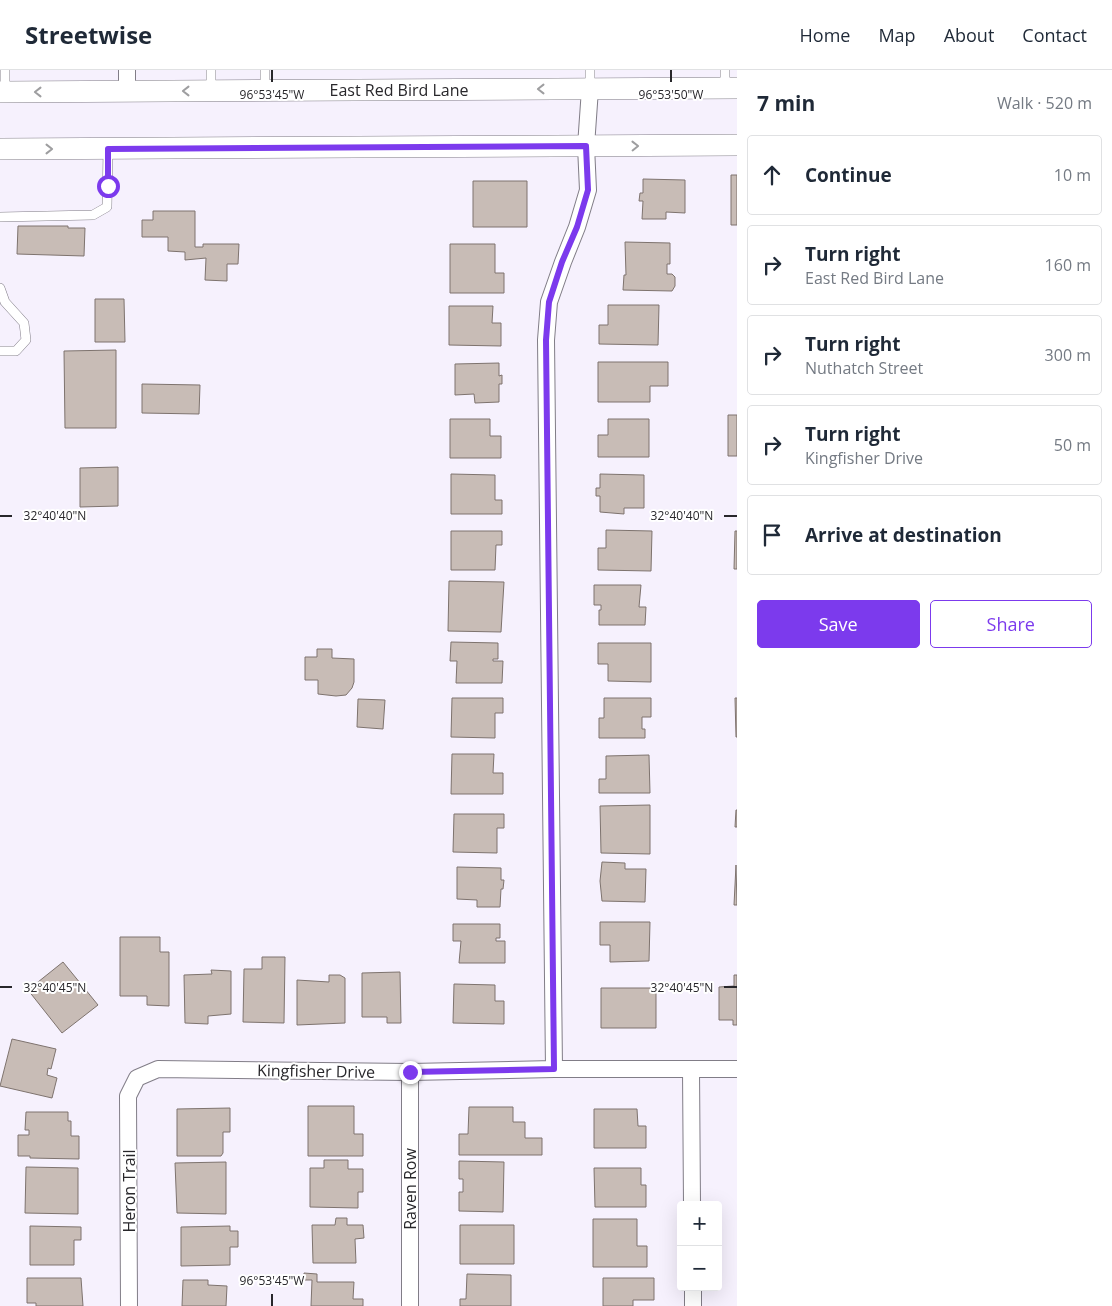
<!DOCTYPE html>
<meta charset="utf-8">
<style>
body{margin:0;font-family:"Open Sans",sans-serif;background:#f6f6f7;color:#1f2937}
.controls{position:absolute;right:15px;bottom:15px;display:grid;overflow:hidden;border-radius:5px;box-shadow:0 5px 20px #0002}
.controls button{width:45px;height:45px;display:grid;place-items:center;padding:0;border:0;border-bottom:1px solid #e0e1e3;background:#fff;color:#1f2937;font:25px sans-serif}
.stop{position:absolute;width:15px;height:15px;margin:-11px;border:4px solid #7c3aed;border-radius:50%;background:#fff}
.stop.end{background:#7c3aed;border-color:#fff;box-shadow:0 1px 5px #0008}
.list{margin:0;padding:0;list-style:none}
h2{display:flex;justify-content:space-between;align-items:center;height:65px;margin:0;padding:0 20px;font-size:21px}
h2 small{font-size:16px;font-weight:400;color:#747a83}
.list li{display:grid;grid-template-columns:32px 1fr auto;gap:15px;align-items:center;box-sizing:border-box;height:80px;margin:0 10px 10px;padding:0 10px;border:1px solid #e0e1e3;border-radius:5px}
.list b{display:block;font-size:19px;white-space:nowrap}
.list p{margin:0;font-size:16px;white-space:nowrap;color:#747a83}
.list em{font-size:16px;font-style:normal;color:#747a83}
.actions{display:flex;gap:10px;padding:15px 20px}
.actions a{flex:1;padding:11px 0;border:1px solid #7c3aed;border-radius:5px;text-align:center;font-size:18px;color:#7c3aed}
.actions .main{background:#7c3aed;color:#fff}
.icon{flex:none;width:28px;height:28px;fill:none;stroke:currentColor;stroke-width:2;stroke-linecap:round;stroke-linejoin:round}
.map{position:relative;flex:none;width:737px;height:1236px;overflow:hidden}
header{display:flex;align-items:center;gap:30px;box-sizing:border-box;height:70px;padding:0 25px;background:#fff;border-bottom:1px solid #e0e1e3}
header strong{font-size:24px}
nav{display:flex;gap:28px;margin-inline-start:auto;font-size:18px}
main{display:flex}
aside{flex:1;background:#fff}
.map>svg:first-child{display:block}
.building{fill:#c8bcb6;stroke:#7e736e}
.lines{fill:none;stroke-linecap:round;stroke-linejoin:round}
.service-casing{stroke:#817d87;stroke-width:10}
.minor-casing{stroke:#817d87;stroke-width:18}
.tertiary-casing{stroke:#817d87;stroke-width:22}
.service{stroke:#fff;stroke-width:9}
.minor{stroke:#fff;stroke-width:16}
.tertiary{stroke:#fff;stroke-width:21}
.oneway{stroke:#9e9ea0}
.route{stroke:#7c3aed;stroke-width:6}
.ticks{fill:none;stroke:#28272b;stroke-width:2}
.labels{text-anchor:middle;stroke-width:4;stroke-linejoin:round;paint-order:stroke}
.street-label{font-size:16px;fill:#28272b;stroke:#fff}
.ticks-label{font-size:12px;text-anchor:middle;fill:#28272b;stroke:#fff;stroke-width:4;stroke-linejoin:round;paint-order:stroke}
</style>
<header>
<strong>Streetwise</strong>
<nav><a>Home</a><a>Map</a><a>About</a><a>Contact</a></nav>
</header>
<main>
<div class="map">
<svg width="737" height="1236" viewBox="0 0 737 1236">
<rect width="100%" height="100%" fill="#f6f1fd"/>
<path class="building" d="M731,105H737V155H731Z
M643,109L685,110V143L666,142V149H642L643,131H639L640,123H643Z
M473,111H527V157H473Z
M153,141H195V177H203V174H239L238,194H227V211L205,210L206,188L185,190V182L168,181V167H142V150H153Z
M18,156H68V158H85L84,186L17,184Z
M625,172L670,173V194H667V204H672L675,207V216L672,221L623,220L624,205H626Z
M450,174H495V203H504V223H450Z
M95,229H124L125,272H95Z
M608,235H659L658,275L599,274V255H608Z
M449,236H493L492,253H501V276L449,275Z
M116,280V358H65L64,281Z
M598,292H668V316H650V332H598Z
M499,293V306L502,305V314H499V332L475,333L474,324L455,325V294Z
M142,314L200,315L199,344L142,343Z
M728,345H737V386H728Z
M450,349H490V366H501V388H450Z
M608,349H649V387H598V365H608Z
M118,397V436L80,437V398Z
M451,404L495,405V430H502V444H451Z
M600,404L644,405V438H624V444L600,442V426H596V418H600Z
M606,460L652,461L651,501L598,500V478H606Z
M451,461H502V475H496L495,500H451Z
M735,461H737V499H734Z
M449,511L504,512L501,562L448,561Z
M594,515H641L639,537H646L645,555H599V540H601V535H594Z
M451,572L498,573V589H493V591H503L502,613H456L457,591H450Z
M598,573H651V612L608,611V594H598Z
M317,579H332V588L354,589V612L352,618L346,625L336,626L318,624V610H305V587H317Z
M452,628H503V643H495V668L451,667Z
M604,628H651V647H642V659H645V668H599V648H604Z
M735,628H737V667H736Z
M358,629L385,630L383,659L357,657Z
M452,684H494L493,703H503V724H451Z
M649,685L650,723H599V709H606V686Z
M650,735V784L601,783L600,736Z
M736,740H737V757H735Z
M454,744H504V758H497V783L453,782Z
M602,792L625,793V799H646L645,832L602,831L600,811Z
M736,795L737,835H734Z
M457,797L501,798V810H504L503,819H501L500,837H477V830L457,829Z
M600,852H650L649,891L610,892V875H600Z
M453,854H500V868H496V871H505V893H459L461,871H453Z
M120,867H160V882H169V936L147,935V926H120Z
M262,887H285L284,953L243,952L244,899H262Z
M63,892L98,935L62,963L28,920Z
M211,900L231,901V944L208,946V954L185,953L184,905L212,904Z
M400,902L401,953H387V947H362V903Z
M329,905H340L345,908V953L297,955V910L329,912Z
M734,905H737V955H733V950H719V917L734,916Z
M454,914L495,915V931H504V954L453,953Z
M601,918H656V958H601Z
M12,969L56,979L51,999L48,998L47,1005L57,1008L52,1028L0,1016Z
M308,1036H354V1064H363V1086H308Z
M469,1037H513V1052H525V1068H542V1085H459V1064H468Z
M230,1038V1062H223V1083L221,1086H177V1039Z
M594,1039H637L638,1056H646V1078H594Z
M26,1042H68V1051H71V1066H79V1089L30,1088V1086H18V1065H29V1060H25Z
M324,1090H348V1099H363V1122H358V1138L310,1137V1098H324Z
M459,1091L504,1092L503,1142L459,1141V1122H463V1109H459Z
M226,1092V1144L177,1143L175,1093Z
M26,1097L78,1098V1144L25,1143Z
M594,1098H641V1115H646V1137H595Z
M336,1148H347V1155H363L364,1168L355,1169L356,1193H313L312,1155H335Z
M593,1149H637V1176H647V1197H593Z
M460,1155H514V1194H460Z
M30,1156L81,1157V1170H74V1195H30Z
M230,1156V1161H238V1177H230V1195L181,1196V1157Z
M304,1203L317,1204V1212H354L353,1229H363V1236H311L312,1210H304Z
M467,1204L511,1205V1236H460V1229H466Z
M27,1208H81L83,1236H36V1233H27Z
M603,1208H654V1230H633V1236H603Z
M183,1210H208V1215L227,1216L226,1236H182Z"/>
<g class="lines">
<g class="service-casing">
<path id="service" d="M5,0V22
M211,0V21
M265,0V20
M725,0V17
M590,18V0
M0,147L93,145L107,137L108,79
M0,218L5,232L24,253L26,270L16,281H0"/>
</g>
<g class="minor-casing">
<path id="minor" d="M127,0V21
M554,999L546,270L549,232L563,192L577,157L588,120L586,76L590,19
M691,1000L692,1135
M410,1002V1236
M693,1217V1236
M129,1236L128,1026L137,1008L158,999L410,1002L554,999H737"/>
</g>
<g class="tertiary-casing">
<path id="tertiary" d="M0,22L737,18
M0,79L737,75"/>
</g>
<use href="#service" class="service"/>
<use href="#minor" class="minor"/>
<use href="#tertiary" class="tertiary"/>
</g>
<defs><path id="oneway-chevron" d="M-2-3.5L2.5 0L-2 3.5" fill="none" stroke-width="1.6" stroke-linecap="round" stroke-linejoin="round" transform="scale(1.25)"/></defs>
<g class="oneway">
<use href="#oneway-chevron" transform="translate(541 19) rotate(180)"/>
<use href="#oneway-chevron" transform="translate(186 21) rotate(180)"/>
<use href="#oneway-chevron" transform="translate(38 22) rotate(180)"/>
<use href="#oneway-chevron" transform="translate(635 76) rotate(-1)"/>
<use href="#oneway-chevron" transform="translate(49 79)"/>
</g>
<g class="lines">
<path class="route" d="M108,116V79L586,76L588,120L577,157L562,192L549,232L546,270L554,999L410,1002"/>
</g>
<path class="ticks" d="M272,0V12M671,0V12M0,446H12M724,446H737M0,917H12M724,917H737M272,1224V1236"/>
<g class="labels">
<g class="street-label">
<text x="399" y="26">East Red Bird Lane</text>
<text transform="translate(316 1001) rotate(1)" y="6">Kingfisher Drive</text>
<text transform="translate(410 1119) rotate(-90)" y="6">Raven Row</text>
<text transform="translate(129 1121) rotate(-90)" y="6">Heron Trail</text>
</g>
</g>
<g class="ticks-label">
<text x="272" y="29">96°53'45"W</text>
<text x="671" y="29">96°53'50"W</text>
<text x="682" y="450">32°40'40"N</text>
<text x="55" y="450">32°40'40"N</text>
<text x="682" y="922">32°40'45"N</text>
<text x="55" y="922">32°40'45"N</text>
<text x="272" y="1215">96°53'45"W</text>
</g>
</svg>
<div class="controls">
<button>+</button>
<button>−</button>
</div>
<div class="stop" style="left:108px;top:116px"></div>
<div class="stop end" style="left:410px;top:1002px"></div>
</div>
<aside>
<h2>7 min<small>Walk · 520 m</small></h2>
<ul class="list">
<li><svg class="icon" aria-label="ahead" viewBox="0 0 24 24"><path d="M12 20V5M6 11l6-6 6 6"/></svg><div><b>Continue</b></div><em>10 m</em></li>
<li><svg class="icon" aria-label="right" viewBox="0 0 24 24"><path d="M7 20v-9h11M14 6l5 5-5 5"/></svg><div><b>Turn right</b><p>East Red Bird Lane</p></div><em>160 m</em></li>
<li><svg class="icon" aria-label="right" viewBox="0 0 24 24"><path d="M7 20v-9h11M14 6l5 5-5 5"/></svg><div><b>Turn right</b><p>Nuthatch Street</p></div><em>300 m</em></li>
<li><svg class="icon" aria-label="right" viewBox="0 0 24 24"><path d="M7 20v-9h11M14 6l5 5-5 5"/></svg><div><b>Turn right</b><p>Kingfisher Drive</p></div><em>50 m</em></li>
<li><svg class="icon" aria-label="arrive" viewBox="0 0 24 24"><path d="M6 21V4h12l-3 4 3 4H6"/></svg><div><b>Arrive at destination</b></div></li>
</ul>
<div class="actions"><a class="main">Save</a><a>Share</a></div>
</aside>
</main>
